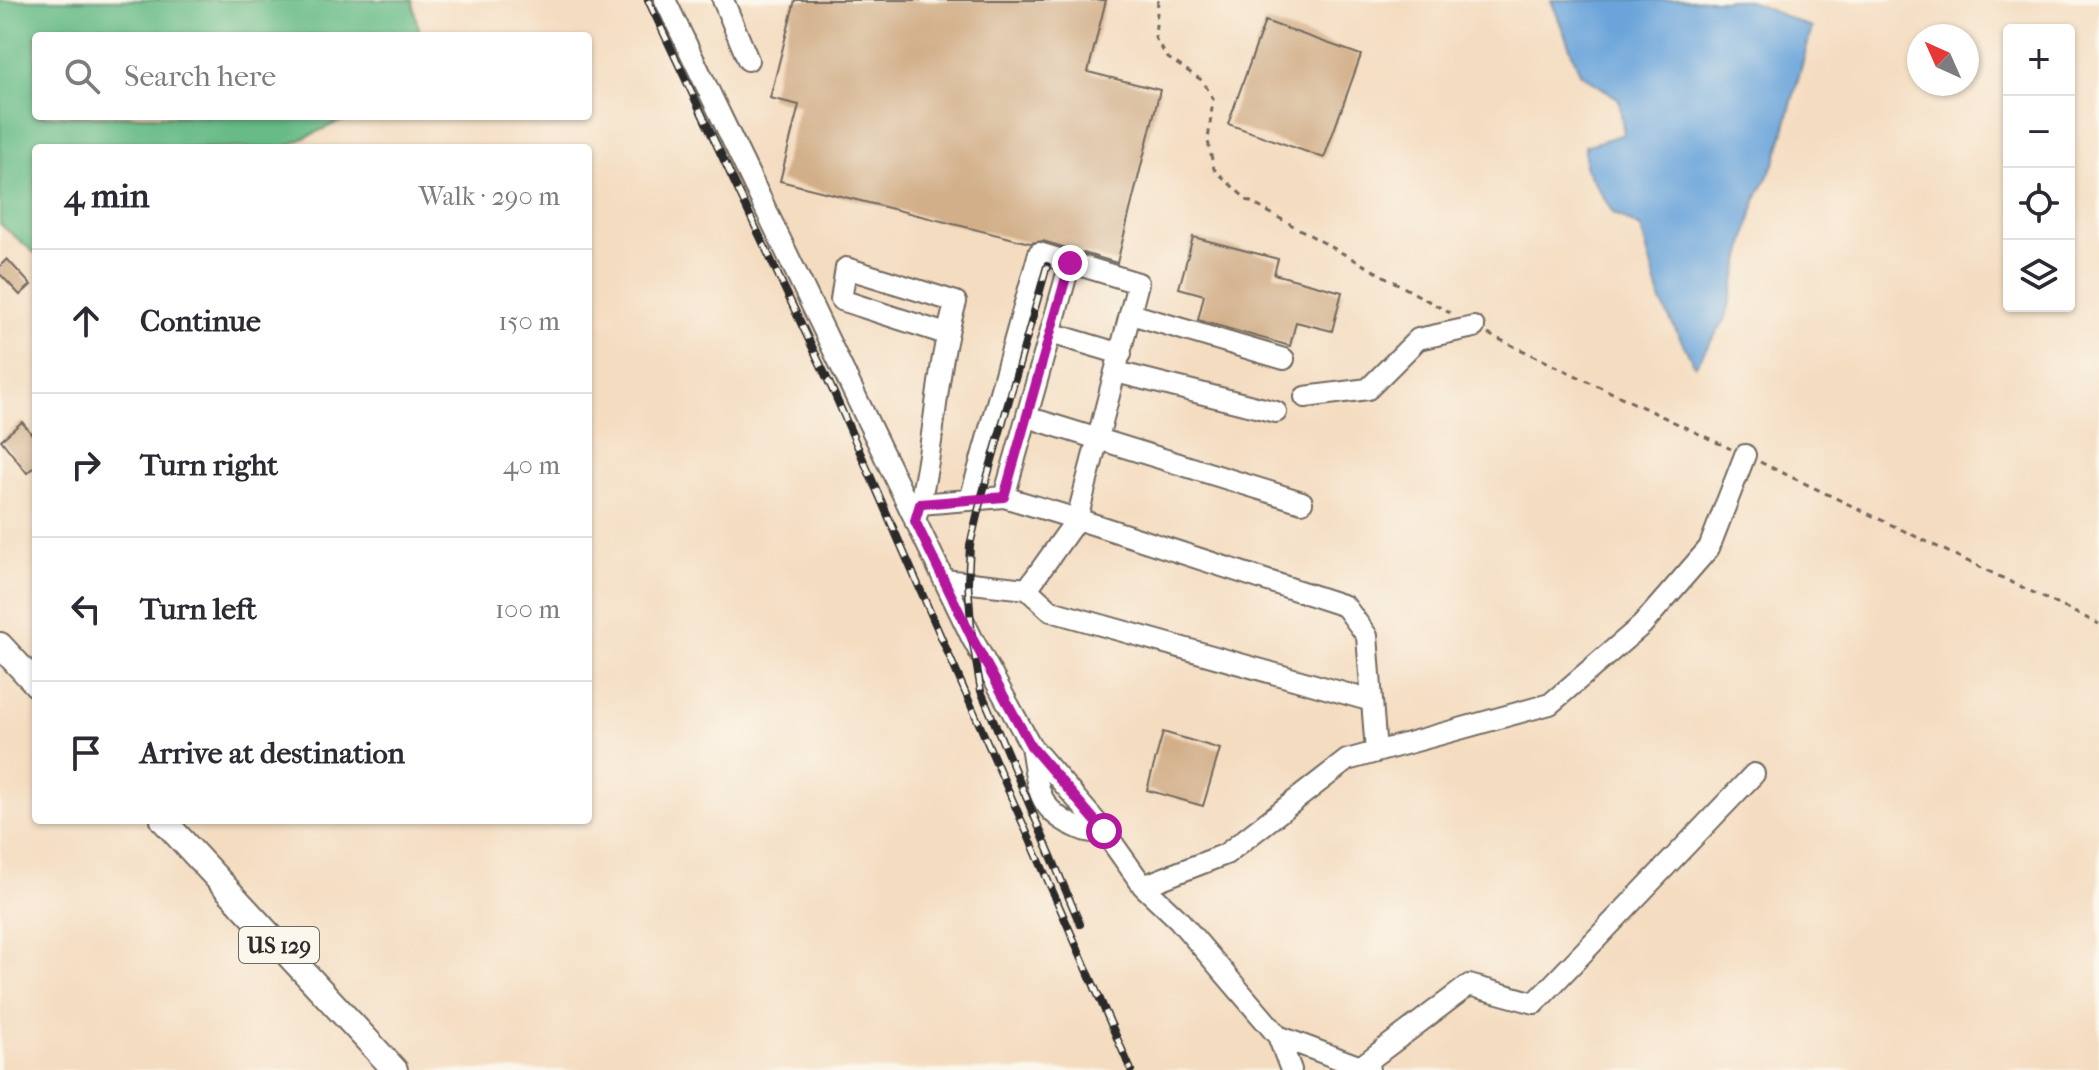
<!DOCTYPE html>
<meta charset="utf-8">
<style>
body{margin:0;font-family:"IM FELL French Canon",serif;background:#f7f7f7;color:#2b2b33}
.controls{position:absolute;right:24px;top:24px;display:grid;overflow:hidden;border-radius:8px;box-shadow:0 2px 6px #0004}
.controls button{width:72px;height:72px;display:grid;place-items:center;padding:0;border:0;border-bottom:2px solid #e1e1e2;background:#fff;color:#2b2b33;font:40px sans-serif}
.compass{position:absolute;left:1907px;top:24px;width:72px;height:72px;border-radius:50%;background:#fff;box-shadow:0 2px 6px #0004;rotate:315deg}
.stop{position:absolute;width:24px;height:24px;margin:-18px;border:6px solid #b5179e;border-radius:50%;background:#fff}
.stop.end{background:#b5179e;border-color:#fff;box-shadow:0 2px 8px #0008}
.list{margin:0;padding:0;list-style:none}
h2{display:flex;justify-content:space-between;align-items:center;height:104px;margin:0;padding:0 32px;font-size:34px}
h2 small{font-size:26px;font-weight:400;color:#7c7c81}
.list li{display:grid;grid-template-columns:52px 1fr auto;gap:24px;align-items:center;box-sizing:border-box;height:144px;padding:0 32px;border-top:2px solid #e1e1e2}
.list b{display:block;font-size:30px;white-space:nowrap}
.list em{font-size:26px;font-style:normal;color:#7c7c81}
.icon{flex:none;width:44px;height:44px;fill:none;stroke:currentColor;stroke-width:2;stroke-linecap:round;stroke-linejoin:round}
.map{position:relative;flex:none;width:2099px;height:1070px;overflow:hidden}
.search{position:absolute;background:#fff;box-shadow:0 2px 6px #0004;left:32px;top:32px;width:560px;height:88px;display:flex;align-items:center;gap:20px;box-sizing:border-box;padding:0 28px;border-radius:8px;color:#7c7c81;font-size:30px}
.panel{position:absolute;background:#fff;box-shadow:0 2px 6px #0004;left:32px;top:144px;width:560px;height:680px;border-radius:8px}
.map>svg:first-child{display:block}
.forest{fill:#68bb86;stroke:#4a7358;stroke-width:2}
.water{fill:#6ba4da;stroke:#4b6882;stroke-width:2}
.building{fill:#d2af89}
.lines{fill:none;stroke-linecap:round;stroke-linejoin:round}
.minor-casing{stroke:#71695f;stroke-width:24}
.major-casing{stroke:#71695f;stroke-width:28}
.path{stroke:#71695f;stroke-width:3;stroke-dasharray:6 6;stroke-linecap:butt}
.minor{stroke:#fff;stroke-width:20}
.major{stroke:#fff;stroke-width:24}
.rail-casing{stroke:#2b2b2b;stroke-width:8}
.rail{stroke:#fbf7ec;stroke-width:5;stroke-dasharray:15;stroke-linecap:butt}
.route{stroke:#b5179e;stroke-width:10}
.labels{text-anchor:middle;stroke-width:6;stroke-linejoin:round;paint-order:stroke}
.shield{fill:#fbf7ec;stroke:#696865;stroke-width:2}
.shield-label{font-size:22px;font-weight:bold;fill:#2b2b2b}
</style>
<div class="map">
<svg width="2099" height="1070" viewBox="0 0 2099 1070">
<rect width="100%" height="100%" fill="#fbf7ec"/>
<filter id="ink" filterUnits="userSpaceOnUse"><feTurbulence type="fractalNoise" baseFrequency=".0125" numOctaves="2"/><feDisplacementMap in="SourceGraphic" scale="16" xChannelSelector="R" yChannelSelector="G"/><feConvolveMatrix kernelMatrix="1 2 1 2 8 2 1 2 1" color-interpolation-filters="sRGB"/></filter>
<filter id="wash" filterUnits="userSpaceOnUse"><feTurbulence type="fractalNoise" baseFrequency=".006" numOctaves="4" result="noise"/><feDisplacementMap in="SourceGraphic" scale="32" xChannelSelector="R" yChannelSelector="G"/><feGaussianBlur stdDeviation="1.8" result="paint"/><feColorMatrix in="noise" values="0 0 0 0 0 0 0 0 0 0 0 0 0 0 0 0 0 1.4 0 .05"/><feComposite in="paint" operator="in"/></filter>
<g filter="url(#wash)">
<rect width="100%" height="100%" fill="#f4dcc0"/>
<path class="forest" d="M0,0H412L420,36H36V116H360L334,124L283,148H36V254L0,224Z"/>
<path class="water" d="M1551,0H1748L1812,28L1776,160L1755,201L1726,318L1695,366L1661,302L1641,228L1613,213L1585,167V146L1624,134L1619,99L1580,73Z"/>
<g id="blocks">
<path class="building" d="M795,0H1106L1088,72L1160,90L1117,263L1043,241L1030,243L780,181L799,105L770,98Z
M1265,21L1361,55L1324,158L1228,124Z
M1193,237L1278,259L1274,274L1342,292L1332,331L1296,322L1290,346L1198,320L1204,295L1179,288Z
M7,259L31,285L20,295L0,274V266Z
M22,422L36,439V465L27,473L1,440Z
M1163,732L1220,749L1203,806L1147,790Z"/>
</g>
</g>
<g filter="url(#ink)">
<use href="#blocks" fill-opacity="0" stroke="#71695f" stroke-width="2"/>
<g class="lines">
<g class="minor-casing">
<path id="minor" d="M665,0L972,638L1031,746L1104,831L1143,886L1178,919L1278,1036L1291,1070
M723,0L748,60
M1131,314L1284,359
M1057,335L1121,354
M1116,372L1276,412
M1305,397L1368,389L1418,339L1474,327
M1040,421L1302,502
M970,500L1039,253L1138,283L1077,519L1004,497
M920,504L1004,497L1070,263
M915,521C936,449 934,373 956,302L846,268L841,300L946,334
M944,580L1027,589L1077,519L1345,606L1367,636L1376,752
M1027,589L1051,611L1372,701
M1031,746C1038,784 1035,808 1074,826C1086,832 1091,833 1104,831
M1143,886L1226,854L1347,760L1550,704L1642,625L1709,548L1745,455
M1278,1036L1369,1070
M1360,1067L1469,985L1535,1003L1754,774"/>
</g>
<g class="major-casing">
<path id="major" d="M0,645L36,684
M163,820L395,1070"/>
</g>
<path class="path" d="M1158,0L1155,38L1168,58L1203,81L1213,99L1208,141L1214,169L1247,200L1450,313
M1488,334L1731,449
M1760,462L2099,624"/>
<use href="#minor" class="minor"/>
<use href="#major" class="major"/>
<g class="rail-casing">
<path id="rail" d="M648,0L834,393L1131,1070
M1047,266L981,499L970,545L968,582L972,638L981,691L1080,924"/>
</g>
<use href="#rail" class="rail"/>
</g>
</g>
<g class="lines" filter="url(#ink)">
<path class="route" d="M1070,263L1004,497L920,504L915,521L972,638L1031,746L1104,831"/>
</g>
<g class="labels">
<rect class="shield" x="239" y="927" width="80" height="36" rx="6"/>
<g class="shield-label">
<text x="279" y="953">US 129</text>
</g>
</g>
</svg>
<div class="controls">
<button>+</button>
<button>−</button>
<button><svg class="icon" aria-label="locate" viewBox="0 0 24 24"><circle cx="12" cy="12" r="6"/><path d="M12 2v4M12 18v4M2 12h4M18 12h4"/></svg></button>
<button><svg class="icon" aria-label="layers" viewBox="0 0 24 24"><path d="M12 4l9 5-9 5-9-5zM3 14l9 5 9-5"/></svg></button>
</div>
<svg class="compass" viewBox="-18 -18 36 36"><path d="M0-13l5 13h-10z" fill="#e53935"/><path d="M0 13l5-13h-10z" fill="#7c7c81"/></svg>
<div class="stop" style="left:1104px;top:831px"></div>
<div class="stop end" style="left:1070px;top:263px"></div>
<div class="search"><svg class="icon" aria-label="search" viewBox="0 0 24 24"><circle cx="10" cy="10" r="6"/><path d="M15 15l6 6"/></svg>Search here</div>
<section class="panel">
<h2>4 min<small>Walk · 290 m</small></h2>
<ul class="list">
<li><svg class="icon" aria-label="ahead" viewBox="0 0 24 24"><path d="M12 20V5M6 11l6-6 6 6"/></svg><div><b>Continue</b></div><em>150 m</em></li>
<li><svg class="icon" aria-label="right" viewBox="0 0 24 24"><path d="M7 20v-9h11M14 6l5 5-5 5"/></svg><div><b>Turn right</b></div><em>40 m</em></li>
<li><svg class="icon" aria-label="left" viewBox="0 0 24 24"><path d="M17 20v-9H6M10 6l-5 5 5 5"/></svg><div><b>Turn left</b></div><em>100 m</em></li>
<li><svg class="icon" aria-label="arrive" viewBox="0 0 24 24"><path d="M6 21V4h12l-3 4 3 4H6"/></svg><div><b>Arrive at destination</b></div></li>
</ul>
</section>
</div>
